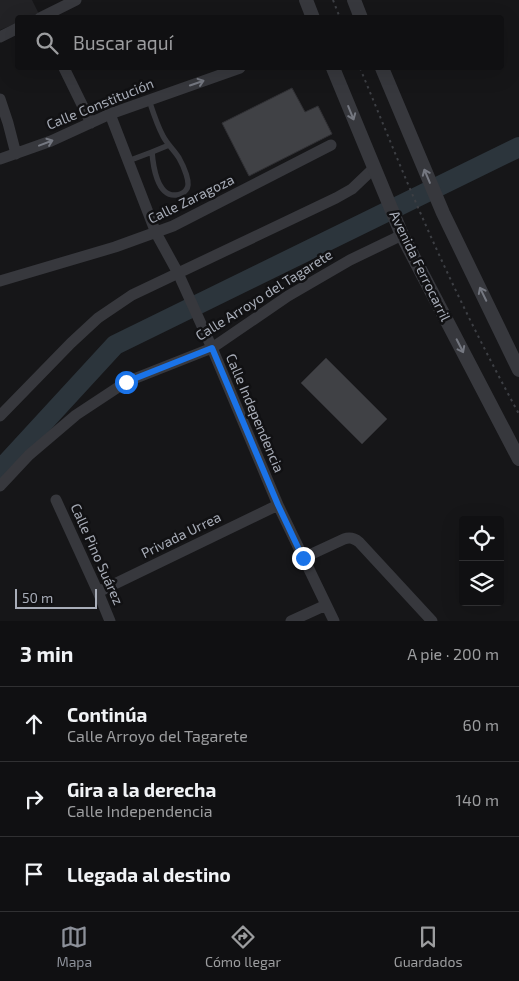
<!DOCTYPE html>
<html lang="es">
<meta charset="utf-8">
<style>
body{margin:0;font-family:"Exo 2",sans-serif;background:#1e1e20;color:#f1f3f6}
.controls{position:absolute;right:15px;bottom:15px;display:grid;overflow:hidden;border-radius:5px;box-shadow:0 5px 20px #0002}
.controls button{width:45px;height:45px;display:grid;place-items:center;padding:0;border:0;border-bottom:1px solid #303032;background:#101012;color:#f1f3f6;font:25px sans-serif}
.scale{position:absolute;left:15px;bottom:12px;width:82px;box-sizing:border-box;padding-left:5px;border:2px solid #a8adb8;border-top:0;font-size:14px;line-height:18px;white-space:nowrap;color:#a8adb8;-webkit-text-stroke:4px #111113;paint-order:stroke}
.stop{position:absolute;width:15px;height:15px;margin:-11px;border:4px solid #1a73e8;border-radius:50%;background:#fff}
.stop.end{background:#1a73e8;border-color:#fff;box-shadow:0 1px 5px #0008}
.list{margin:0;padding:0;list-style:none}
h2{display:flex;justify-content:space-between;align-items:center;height:65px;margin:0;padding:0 20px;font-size:21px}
h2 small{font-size:16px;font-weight:400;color:#9c9d9f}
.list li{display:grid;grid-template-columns:32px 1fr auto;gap:15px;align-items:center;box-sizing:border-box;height:75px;padding:0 20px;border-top:1px solid #303032}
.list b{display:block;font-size:19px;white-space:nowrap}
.list p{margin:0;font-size:16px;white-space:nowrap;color:#9c9d9f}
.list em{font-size:16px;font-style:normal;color:#9c9d9f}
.icon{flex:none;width:28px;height:28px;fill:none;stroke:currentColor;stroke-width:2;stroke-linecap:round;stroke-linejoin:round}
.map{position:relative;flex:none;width:519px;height:621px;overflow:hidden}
.search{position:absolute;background:#101012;box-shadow:0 5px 20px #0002;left:15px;right:15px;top:15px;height:55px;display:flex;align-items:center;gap:12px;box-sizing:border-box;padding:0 18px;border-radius:5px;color:#9c9d9f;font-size:19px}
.sheet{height:290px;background:#101012}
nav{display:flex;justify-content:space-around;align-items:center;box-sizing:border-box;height:70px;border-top:1px solid #303032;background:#101012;font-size:14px;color:#9c9d9f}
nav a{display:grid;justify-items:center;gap:2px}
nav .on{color:#8c9099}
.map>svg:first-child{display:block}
.built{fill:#222225}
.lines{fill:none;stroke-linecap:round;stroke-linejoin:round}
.river{stroke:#2c353c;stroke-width:20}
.building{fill:#404145;stroke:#303034}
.path{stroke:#3d3f44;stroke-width:2;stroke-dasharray:2.5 4;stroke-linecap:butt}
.service{stroke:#37383d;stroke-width:5.5}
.minor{stroke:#37383d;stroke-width:11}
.tertiary{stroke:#37383d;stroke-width:14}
.oneway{stroke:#757881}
.route{stroke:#1a73e8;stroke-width:6}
.labels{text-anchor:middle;stroke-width:5;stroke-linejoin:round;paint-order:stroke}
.street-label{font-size:14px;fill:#a8adb8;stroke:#111113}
</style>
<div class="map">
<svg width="519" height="621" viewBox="0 0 519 621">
<rect width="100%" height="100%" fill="#161618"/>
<path class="built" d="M0,0H32L39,14L30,17L18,18L17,23L0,30Z"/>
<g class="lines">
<path class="river" d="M0,470L115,345L519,147"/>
</g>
<path class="building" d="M292,88L305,112L318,106L332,134L249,176L222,123Z
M326,358L387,419L362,444L301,383Z"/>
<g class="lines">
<path class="path" d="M333,0L340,18
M360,68C380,116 399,164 420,212C450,281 483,348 519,414"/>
<path class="service" d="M149,100C153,112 157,125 163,136C167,144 174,150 179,158C183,165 192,184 186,190C184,193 179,195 176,195C157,197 153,165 152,152L169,145
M128,161L152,152"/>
<path class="minor" d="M40,18L76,0
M0,37L18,28
M64,68L91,123
M0,99L8,123L16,154
M110,114L156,233L178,273L212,348L278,505L334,621
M0,159L51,141L110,114L240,68
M0,281L115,247L173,226L331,145
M0,416L71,343L98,318L132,295L336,198L352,189L374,168
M0,486L29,455L76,415L126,382L212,348L288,296L350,260L402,235
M56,500L98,592L110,621
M303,558L344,539C350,537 354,538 359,542L432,621
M98,592L278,505
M291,621L326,605"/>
<path class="tertiary" d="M306,0L313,18
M354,0L361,18
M333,68L402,235L519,459
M382,68L443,213L519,370"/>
</g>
<defs><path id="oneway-shaft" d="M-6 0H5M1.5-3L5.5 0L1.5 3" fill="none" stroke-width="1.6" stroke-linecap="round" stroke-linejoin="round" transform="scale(1.25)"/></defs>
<g class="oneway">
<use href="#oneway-shaft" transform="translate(197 83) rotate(-19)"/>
<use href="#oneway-shaft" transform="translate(351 113) rotate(68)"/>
<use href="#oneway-shaft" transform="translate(46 143) rotate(-21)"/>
<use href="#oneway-shaft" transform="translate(427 176) rotate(-113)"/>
<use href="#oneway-shaft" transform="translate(483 294) rotate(-116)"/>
<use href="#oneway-shaft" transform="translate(460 346) rotate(63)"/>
</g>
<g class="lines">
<path class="route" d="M126,382L212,348L278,505L303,558"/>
</g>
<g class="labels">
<g class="street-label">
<text transform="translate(100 104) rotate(-22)" y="5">Calle Constitución</text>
<text transform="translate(191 199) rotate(-26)" y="5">Calle Zaragoza</text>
<text transform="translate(420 266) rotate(64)" y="5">Avenida Ferrocarril</text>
<text transform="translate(264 295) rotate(-32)" y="5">Calle Arroyo del Tagarete</text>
<text transform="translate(255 413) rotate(67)" y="5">Calle Independencia</text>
<text transform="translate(181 535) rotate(-26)" y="5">Privada Urrea</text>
<text transform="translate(97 554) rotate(66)" y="5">Calle Pino Suárez</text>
</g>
</g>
</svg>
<div class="controls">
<button><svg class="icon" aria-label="locate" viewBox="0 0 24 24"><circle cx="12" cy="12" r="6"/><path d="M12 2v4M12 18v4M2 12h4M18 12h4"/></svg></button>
<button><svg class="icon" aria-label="layers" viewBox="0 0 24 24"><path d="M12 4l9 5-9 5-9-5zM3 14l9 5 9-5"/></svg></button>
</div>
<div class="scale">50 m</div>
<div class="stop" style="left:126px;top:382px"></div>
<div class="stop end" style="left:303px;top:558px"></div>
<div class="search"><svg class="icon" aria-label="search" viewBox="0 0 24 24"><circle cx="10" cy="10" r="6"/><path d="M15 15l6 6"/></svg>Buscar aquí</div>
</div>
<section class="sheet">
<h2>3 min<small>A pie · 200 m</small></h2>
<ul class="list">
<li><svg class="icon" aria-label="ahead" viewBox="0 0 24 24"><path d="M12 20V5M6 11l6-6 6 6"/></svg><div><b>Continúa</b><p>Calle Arroyo del Tagarete</p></div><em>60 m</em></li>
<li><svg class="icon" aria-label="right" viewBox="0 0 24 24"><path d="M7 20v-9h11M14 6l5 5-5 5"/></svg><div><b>Gira a la derecha</b><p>Calle Independencia</p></div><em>140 m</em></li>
<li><svg class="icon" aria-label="arrive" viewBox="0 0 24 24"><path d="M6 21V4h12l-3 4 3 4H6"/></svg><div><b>Llegada al destino</b></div></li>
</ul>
</section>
<nav>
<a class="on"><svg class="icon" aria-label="map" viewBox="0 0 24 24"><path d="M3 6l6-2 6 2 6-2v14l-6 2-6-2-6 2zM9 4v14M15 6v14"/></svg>Mapa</a>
<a><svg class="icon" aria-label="directions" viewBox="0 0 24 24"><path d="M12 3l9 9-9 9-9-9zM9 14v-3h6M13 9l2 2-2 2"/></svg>Cómo llegar</a>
<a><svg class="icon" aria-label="saved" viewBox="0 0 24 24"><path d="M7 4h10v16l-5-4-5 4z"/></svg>Guardados</a>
</nav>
